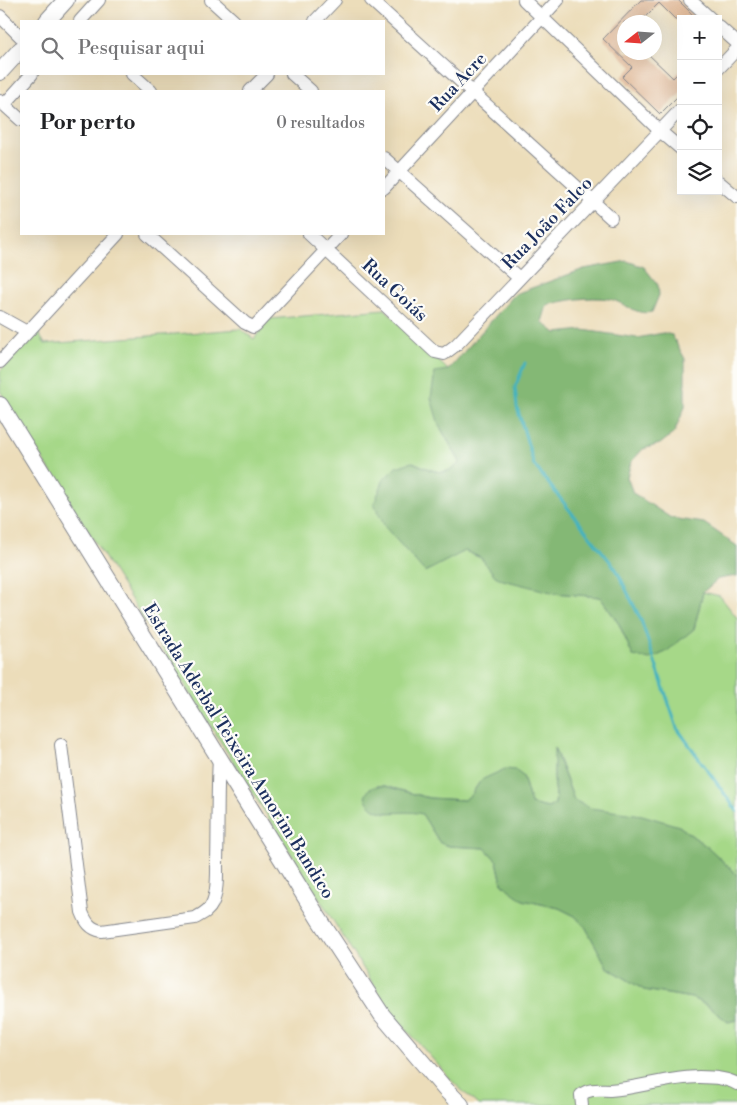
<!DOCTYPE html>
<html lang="pt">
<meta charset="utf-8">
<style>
body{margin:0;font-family:"Libre Bodoni",serif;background:#f2f2f2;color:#202124}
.controls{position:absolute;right:15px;top:15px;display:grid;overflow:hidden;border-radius:0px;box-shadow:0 5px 20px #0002}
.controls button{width:45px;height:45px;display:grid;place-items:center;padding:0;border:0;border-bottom:1px solid #e0e0e0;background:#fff;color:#202124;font:25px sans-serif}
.compass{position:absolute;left:617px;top:15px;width:45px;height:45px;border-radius:50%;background:#fff;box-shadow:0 5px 20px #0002;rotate:253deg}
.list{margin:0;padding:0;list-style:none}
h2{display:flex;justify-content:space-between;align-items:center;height:65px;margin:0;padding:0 20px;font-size:21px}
h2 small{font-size:16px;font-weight:400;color:#757577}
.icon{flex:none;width:28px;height:28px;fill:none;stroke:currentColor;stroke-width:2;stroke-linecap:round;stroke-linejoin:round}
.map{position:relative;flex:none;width:737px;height:1105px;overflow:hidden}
.search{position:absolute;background:#fff;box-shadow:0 5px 20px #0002;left:20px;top:20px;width:365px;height:55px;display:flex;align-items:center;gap:12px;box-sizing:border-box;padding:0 18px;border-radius:0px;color:#757577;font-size:19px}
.panel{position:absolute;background:#fff;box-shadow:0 5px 20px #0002;left:20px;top:90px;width:365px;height:145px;border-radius:0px}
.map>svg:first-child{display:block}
.green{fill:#a6d888;stroke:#608473}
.forest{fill:#84b874;stroke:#507469}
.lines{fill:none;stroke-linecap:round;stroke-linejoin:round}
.stream{stroke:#44b3bf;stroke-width:3}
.building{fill:#dbaf8a}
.minor-casing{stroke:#84868c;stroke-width:14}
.major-casing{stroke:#84868c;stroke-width:18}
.minor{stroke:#fff;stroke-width:12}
.major{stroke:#fff;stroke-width:16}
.labels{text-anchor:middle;stroke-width:4.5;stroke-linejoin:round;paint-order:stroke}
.street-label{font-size:18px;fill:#1b2f5e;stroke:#fdfcf7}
</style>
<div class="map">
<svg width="737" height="1105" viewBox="0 0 737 1105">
<rect width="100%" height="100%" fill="#fdfcf7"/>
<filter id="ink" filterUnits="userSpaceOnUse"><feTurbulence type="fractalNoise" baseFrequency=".02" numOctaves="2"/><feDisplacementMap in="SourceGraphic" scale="10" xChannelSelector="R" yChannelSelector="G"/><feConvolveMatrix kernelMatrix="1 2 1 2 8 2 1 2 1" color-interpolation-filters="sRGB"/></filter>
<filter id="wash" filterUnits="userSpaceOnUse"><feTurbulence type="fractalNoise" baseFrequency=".0096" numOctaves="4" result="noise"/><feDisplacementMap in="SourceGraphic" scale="20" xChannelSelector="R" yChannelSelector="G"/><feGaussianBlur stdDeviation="1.12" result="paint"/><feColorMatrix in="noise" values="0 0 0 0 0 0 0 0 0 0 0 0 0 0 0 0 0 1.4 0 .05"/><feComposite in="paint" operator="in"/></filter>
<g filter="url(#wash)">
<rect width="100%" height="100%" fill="#ecddba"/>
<path class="green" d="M385,309L448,370L439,425L460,462C445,480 430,469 413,462L465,551L481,558L495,575L555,593L600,597L619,624L633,656L694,629L703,592L720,596L737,618V875L710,849L679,826L590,810L574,800L555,749L554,779L556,796L555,804L548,808L531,804L523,776L481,780L471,795L464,800L429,798L385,786H377L385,813L412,811L422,814L440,843L449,846L485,848L497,861L502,883L523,900L559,908L575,916L586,928L607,967L644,990L692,998L708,1006L728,1022L737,1020V1105H478L454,1083L390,1011L0,391V371L37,331L45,344L240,329L254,339L269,319Z"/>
<path class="forest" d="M627,261L644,267L658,285L659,295L652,312C636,316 624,302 609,299C588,296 567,300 547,305L542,322L556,333L583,330L637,338L663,333L672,335L685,359V407L674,433L660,444L643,449L631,462L627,477L633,493L671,518L704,523L737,546V576L718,579L703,592L694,629L666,652L650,659L633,656L619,624L600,597L555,593L503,580L495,576L481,558L465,551L425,572L385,527L374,504L384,479L396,467L412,462C430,469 445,480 460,462L439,425L431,398L435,372L448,370L515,294L584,269Z
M554,748L574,800L590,808L642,815L679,826L710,849L737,875V1020L728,1022L708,1006L692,998L644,990L607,967L586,928L575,916L559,908L523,900L508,889L502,883L497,861L485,848L449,846L440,843L422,814C400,808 376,822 365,797L369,789L377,786H385L429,798L464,800L471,795L481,780L505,769L515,770L523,776L531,804L548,808L555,804L556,796L554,779Z"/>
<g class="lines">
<path class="stream" d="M525,363L515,387L517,407L534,465L616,569L641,620L677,728L737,811"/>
</g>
<g id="blocks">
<path class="building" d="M641,0H678L697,19H675L659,3L640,22H624V52H646L673,78L681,70V93L660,114L622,77L632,67L603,39Z"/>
</g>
</g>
<g filter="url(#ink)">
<use href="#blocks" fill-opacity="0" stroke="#84868c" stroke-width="1"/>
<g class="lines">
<g class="minor-casing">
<path id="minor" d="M211,0L234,21
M371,0L611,218
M524,0L660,131L681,149
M690,0L711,19
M0,16L21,37
M80,21L99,0
M315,21L335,0
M718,26L737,43
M718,69L737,49
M132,74L151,91
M292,74L311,91
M250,91L267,74
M0,101L21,120
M4,105L32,74
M384,158L519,278
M718,181L737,197
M384,188L558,0
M147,234L245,323L253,327L256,325L341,234
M309,234L435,352L444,354L456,345L681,109
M0,317L27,332
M0,362L118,234
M61,745L82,912C86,922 90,929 102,931L195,918C202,914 209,911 212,904C218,892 217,874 217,862C218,827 217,793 219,758
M582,1105L581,1095C589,1088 600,1090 610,1090C640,1088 669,1077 699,1077C711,1077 727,1078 737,1084"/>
</g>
<g class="major-casing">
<path id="major" d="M47,21L66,0
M0,72L21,49
M0,405L319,919L382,1015L445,1089L461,1105"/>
</g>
<use href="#minor" class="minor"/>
<use href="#major" class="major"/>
</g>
</g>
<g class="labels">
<g class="street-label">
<text transform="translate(458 82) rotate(-47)" y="6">Rua Acre</text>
<text transform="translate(547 223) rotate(-46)" y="6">Rua João Falco</text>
<text transform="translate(395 290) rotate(43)" y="6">Rua Goiás</text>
<text transform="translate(239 751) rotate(58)" y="6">Estrada Aderbal Teixeira Amorim Bandico</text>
</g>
</g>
</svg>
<div class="controls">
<button>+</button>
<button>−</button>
<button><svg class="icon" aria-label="locate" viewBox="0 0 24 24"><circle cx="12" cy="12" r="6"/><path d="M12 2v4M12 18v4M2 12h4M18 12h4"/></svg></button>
<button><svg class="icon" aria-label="layers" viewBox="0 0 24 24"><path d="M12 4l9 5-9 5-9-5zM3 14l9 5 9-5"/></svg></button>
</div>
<svg class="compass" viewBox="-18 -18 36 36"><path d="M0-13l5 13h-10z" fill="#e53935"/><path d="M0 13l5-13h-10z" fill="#757577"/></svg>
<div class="search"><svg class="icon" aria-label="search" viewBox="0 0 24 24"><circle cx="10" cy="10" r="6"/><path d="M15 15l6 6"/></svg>Pesquisar aqui</div>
<section class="panel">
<h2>Por perto<small>0 resultados</small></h2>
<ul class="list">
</ul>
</section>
</div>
